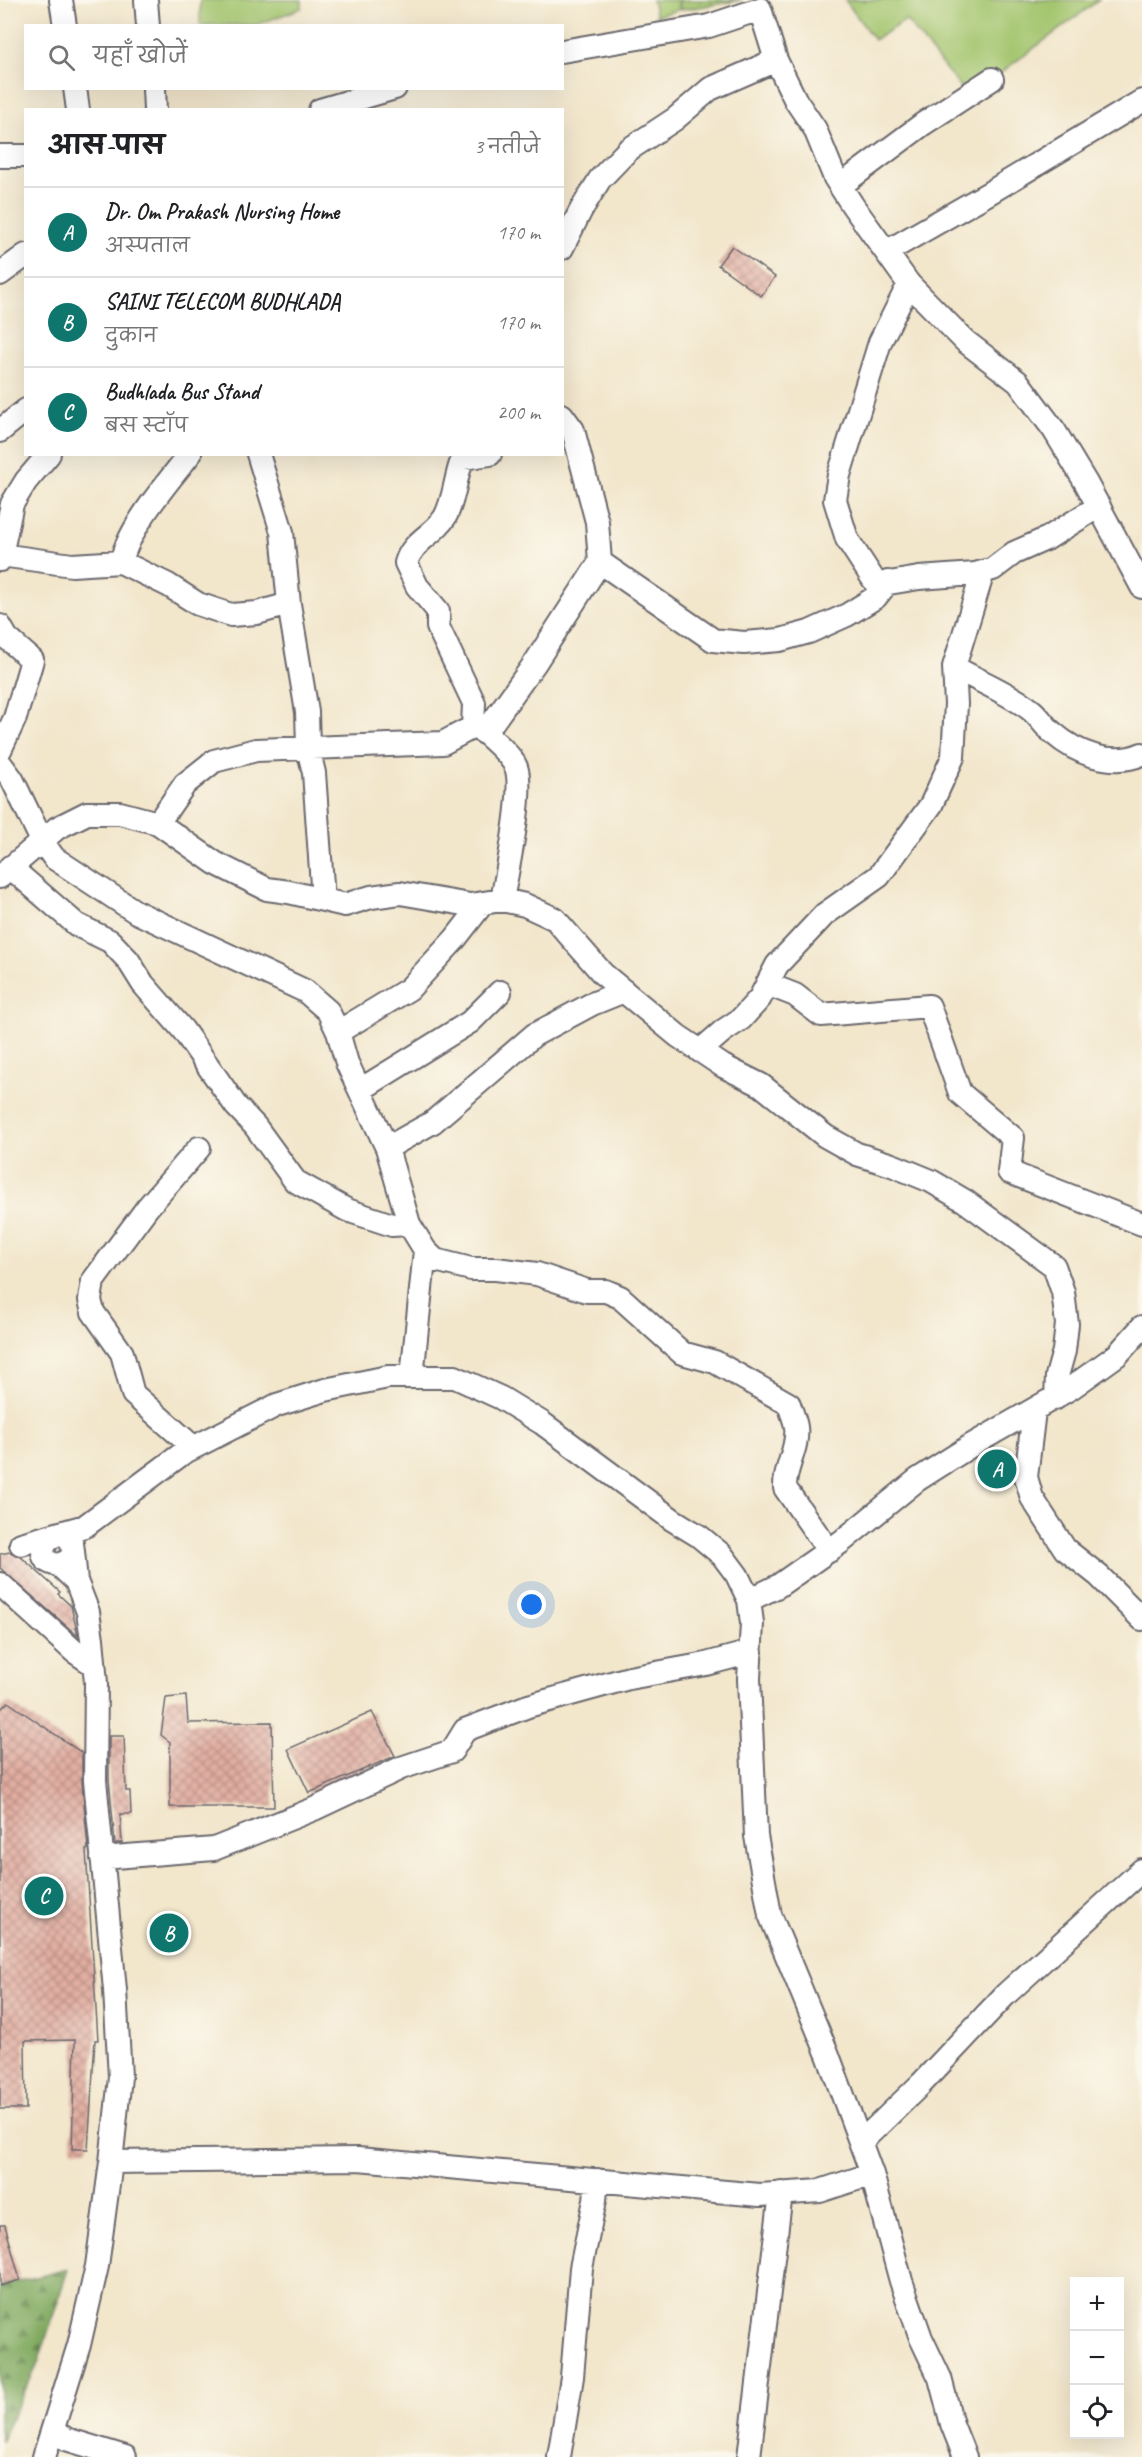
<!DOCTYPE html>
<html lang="hi">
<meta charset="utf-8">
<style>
body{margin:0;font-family:Caveat,"Playpen Sans Deva",sans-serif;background:#f6f6f6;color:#202124}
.controls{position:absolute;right:18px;bottom:18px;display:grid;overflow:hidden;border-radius:0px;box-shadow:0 6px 24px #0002}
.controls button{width:54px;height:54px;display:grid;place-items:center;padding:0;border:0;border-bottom:2px solid #e0e0e0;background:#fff;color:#202124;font:30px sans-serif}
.you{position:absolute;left:532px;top:1605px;width:21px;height:21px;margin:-15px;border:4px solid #fff;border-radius:50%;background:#1a73e8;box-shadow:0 0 0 9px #1a73e833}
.badge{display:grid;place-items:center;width:39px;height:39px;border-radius:50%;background:#0f766e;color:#fff;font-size:20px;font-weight:700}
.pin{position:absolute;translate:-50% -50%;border:3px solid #fff;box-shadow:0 2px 6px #0006}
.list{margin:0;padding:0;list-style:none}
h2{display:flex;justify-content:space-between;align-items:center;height:78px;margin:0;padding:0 24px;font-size:26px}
h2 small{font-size:20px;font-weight:400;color:#757577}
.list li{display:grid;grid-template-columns:39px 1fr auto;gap:18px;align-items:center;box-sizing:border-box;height:90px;padding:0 24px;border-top:2px solid #e0e0e0}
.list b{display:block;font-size:22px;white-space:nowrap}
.list p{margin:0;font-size:20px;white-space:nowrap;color:#757577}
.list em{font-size:20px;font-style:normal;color:#757577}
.icon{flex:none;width:33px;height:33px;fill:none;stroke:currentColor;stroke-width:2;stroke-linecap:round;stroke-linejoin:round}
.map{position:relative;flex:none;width:1142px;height:2457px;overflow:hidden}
.search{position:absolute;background:#fff;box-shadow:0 6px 24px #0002;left:24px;top:24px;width:540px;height:66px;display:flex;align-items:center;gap:15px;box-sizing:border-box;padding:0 21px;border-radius:0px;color:#757577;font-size:22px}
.panel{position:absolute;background:#fff;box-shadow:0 6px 24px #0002;left:24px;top:108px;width:540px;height:348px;border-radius:0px}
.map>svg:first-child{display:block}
.grass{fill:#a2c46c;stroke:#627354;stroke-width:1.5}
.forest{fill:url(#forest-firs);stroke:#52664e;stroke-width:1.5}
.park{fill:url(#park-dots);stroke:#627354;stroke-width:1.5}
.building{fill:url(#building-cross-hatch)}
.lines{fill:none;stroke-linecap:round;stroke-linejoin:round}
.minor-casing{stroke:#6b676d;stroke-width:26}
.minor{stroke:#fff;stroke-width:22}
</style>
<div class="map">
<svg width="1142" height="2457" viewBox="0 0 1142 2457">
<defs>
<pattern id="forest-firs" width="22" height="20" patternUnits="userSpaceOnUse" patternTransform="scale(1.5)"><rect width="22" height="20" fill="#81aa60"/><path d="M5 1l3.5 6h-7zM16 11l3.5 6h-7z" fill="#698a50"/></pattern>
<pattern id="park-dots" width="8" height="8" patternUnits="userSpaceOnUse" patternTransform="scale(1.5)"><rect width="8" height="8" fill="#a2c46c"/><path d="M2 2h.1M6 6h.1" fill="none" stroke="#8ba85e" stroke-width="1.8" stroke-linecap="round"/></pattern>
<pattern id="building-cross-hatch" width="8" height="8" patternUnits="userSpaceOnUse" patternTransform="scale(1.5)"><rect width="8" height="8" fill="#e1ada0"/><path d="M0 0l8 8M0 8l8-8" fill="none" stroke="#b68c84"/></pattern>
</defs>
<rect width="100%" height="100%" fill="#fbf7ec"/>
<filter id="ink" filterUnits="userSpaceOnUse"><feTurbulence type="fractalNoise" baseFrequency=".0167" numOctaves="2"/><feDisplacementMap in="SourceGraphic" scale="12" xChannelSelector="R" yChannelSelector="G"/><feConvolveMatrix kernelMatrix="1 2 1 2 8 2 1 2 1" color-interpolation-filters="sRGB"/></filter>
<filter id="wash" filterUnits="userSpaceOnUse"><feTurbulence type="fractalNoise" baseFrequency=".008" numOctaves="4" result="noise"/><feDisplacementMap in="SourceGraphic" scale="24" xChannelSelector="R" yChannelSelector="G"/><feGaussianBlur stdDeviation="1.35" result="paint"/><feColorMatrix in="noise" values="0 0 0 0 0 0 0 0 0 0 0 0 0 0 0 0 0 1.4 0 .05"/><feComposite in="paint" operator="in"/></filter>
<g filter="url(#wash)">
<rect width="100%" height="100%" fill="#f2e6cb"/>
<path class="grass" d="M200,0H302V8L256,25H200Z
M652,0H678V10L656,16Z
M845,0H1099L968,97L906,20L874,40Z"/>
<path class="forest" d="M68,2269L37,2366L0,2442V2286Z"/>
<path class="park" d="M680,0H742L680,10Z"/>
<g id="blocks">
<path class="building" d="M732,246L775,277L761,296L718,265Z
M1002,1452L1013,1471L988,1488L975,1470Z
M10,1552L21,1557L60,1592L58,1594L71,1606L78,1636L0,1568V1554Z
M186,1696L188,1723L272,1722L274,1807H170V1742L161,1735L166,1698Z
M8,1702L82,1753V1781L88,1849L86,1850L98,2040H95L88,2149H72L75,2040L25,2041L26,2109H0V1710Z
M372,1712L395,1756L309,1793L288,1749Z
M109,1736H124L126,1791H130L131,1814H120L122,1843H115L109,1779Z
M0,2225H5L20,2280L0,2286Z"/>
</g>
</g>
<g filter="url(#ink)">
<use href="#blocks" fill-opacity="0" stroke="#6b676d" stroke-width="1.5"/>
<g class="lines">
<g class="minor-casing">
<path id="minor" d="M61,0L65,26
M146,0L148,26
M562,51L709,26L760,9L776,60L796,101L815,129L835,178L853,206L909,284L965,341L1018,382L1054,430L1086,483L1142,587
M75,88L78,110
M154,88L155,110
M320,110L395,88
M0,156H26
M840,186L923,124L992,79
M562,248L581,210L600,179L628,150L675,119L710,89L776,60
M886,252L989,193L1142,101
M0,274L26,255
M909,284L880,342L839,475L835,500L847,539L877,585L919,578L975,574L993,569L1014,553L1048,538L1099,506
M562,415L573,430L597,522L600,562L713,640L744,643L780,640L809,632L847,615L876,597L888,582
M0,431L26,410
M258,454L282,532L289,604
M1,555L72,565L121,562L168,585L198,604L231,615L257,613L289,604L307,712L308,748L314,773L323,899
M0,560L12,504L26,481L49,454
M121,562C130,526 166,484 190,454
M0,626L7,638L32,660L15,718L0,750
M954,667C977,680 1011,694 1031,710C1039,716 1045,727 1053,733C1077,754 1112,767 1142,754
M485,733L473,727L474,703L438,627V611L417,586L406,563C412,541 434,535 445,517C455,499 455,476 463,458L490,454
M0,763L12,779L42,841L57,828L87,813H120L158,823L215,863L267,889L289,892L345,905L371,897L400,893L470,905L502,900L525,905L555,919L603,974L678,1036L723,1066L761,1085L825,1136L857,1154L892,1165L931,1181L965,1201L1054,1266L1063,1292L1067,1324L1064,1351L1057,1376L1056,1398
M158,823L185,784L214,761L256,750L443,743L473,727
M10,867L77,925L110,941L128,960L143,984L183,1030L236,1106L255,1126L295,1181L347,1210L392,1225L409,1224
M0,877L42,841L54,858L136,912L305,991L328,1011L338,1032L347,1063L387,1148L409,1224L425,1250L435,1260L471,1269H496L537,1274L587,1291H606L620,1297L682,1353L715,1362L789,1404C791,1411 795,1420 796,1427C799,1448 784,1468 785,1488L829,1551
M502,900C507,872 525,790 516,767C510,754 495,742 485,733L535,663L600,562
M767,984L795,995L821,1015L929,1006L960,1093L1013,1138L1009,1172L1142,1224
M338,1032L409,989L455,939L483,903
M700,1051L723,1031L741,1019L760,998L777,965L825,914L879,876L931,805L953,757L956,704L954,667L983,572
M360,1090L470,1022L500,992
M387,1148L433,1122L534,1035L592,1004L624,991
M412,1377L425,1250
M1034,1411L1026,1477L1032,1498L1065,1549L1099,1576L1142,1619
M193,1447L133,1394L122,1353L93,1312L90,1300L93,1281L147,1208L199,1148
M21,1544L85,1526L183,1453L277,1405L325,1390L388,1377H455L501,1398L542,1423L673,1520L699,1536L722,1555L737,1575L749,1600L752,1623L749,1679L756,1836L770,1915L828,2055L872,2174L901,2281L921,2338L940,2378L952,2424L965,2457
M71,1558C66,1562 61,1566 54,1564C26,1556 60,1516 72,1544C73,1548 75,1573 76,1581
M0,1584L75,1652L94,1665
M749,1600L778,1586L841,1542L917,1480L972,1445L1071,1388L1117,1355L1142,1327
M102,1858L214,1849L314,1809L401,1768L452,1751L465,1730L528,1706L629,1678L706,1664L751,1652
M861,2142L921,2084L1006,1994L1142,1870
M111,2162L358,2159L760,2195L820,2191L872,2174
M53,2430L66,2439L125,2457
M44,2457L79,2345L97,2266L111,2162L120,2077L115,1990L95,1780L96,1683L92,1639L88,1612L76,1581L59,1565
M559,2457L572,2377L581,2268L595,2200L597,2180
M749,2457L781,2193"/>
</g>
<use href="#minor" class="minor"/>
</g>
</g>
</svg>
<div class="controls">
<button>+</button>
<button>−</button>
<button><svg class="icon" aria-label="locate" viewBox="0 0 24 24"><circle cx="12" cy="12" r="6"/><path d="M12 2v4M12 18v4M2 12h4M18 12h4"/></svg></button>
</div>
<div class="you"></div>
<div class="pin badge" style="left:997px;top:1469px">A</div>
<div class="pin badge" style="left:169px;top:1933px">B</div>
<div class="pin badge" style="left:44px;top:1896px">C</div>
<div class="search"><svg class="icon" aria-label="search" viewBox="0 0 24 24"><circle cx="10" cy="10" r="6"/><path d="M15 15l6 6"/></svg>यहाँ खोजें</div>
<section class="panel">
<h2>आस-पास<small>3 नतीजे</small></h2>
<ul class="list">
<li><span class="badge">A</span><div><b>Dr. Om Prakash Nursing Home</b><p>अस्पताल</p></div><em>170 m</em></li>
<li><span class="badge">B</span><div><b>SAINI TELECOM BUDHLADA</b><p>दुकान</p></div><em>170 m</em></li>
<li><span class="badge">C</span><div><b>Budhlada Bus Stand</b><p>बस स्टॉप</p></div><em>200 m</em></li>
</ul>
</section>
</div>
